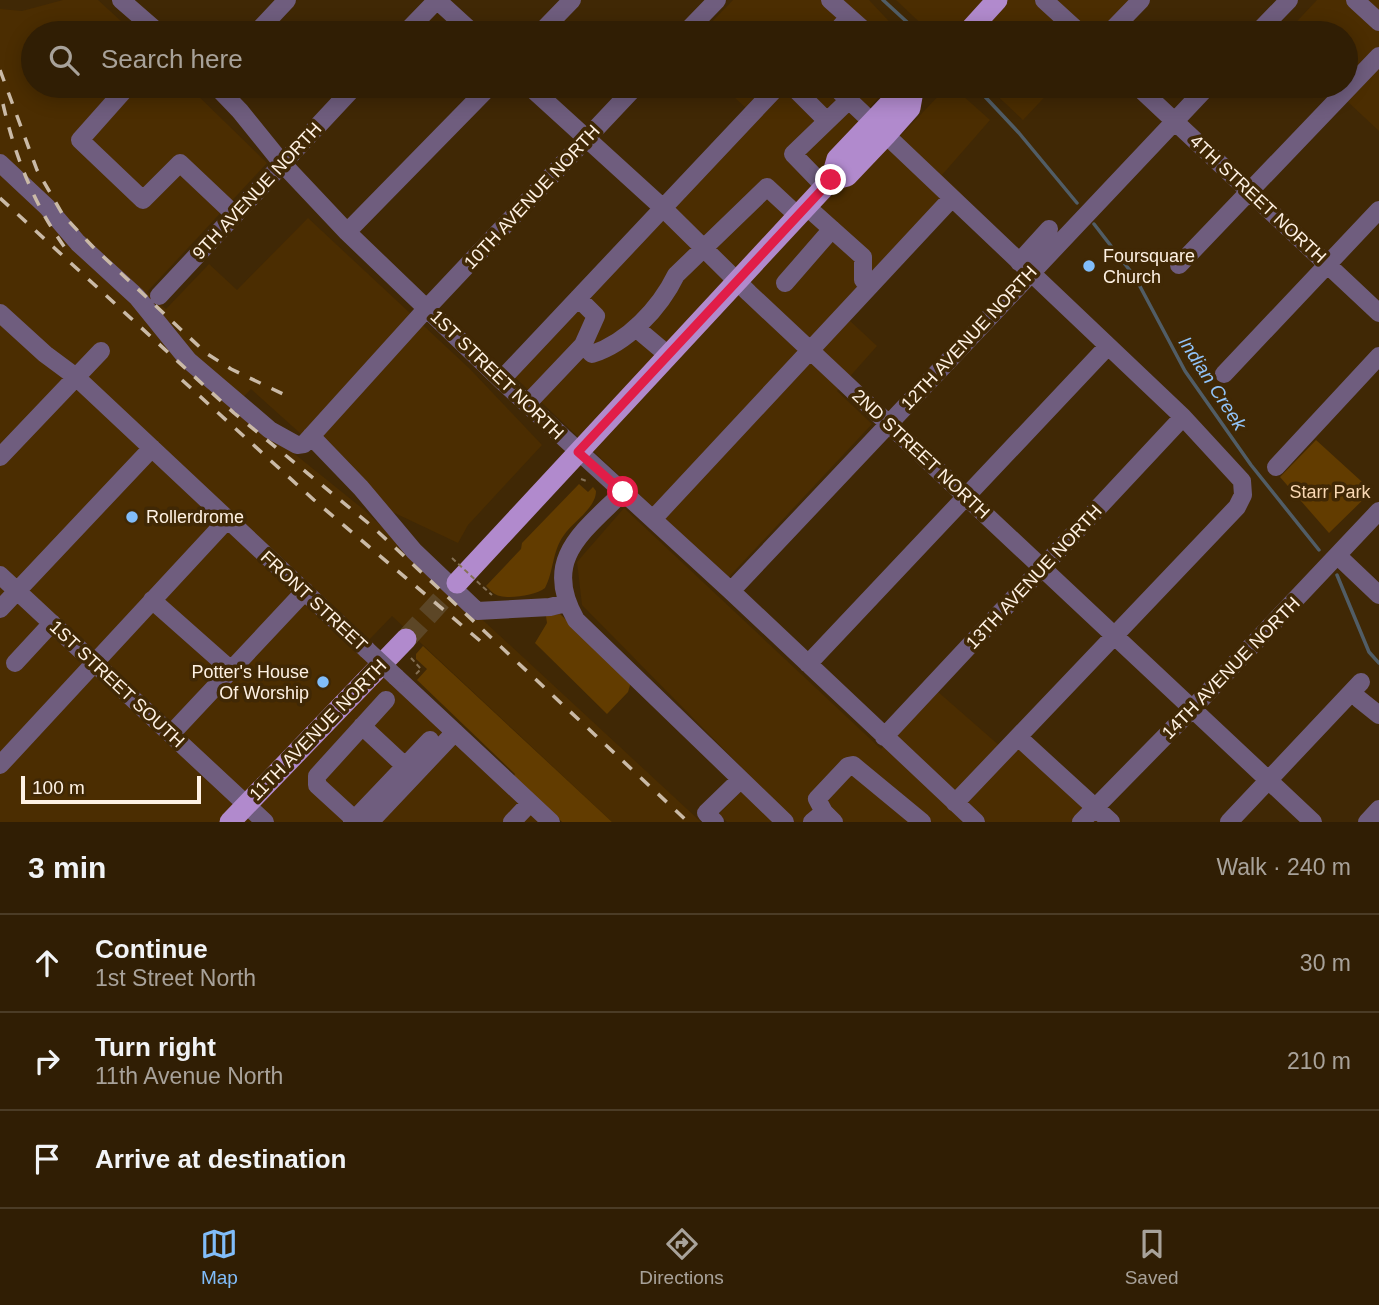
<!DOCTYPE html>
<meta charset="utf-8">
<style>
body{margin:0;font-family:Arial,sans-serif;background:#38270e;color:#f1f3f6}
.scale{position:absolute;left:21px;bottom:18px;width:180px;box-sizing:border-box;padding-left:7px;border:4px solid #fef1e3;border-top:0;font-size:19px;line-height:24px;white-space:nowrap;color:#fef1e3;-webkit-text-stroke:5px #402805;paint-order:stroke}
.stop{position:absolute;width:21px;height:21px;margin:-16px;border:5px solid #e11d48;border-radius:50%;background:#fff}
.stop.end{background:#e11d48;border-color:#fff;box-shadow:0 2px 7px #0008}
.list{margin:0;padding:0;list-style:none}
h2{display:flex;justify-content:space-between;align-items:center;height:91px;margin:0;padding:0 28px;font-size:30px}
h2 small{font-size:23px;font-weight:400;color:#a8a29a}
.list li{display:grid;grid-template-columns:46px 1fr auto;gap:21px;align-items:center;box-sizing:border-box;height:98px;padding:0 28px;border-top:2px solid #4b3c26}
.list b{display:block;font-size:26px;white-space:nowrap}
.list p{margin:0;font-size:23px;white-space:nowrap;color:#a8a29a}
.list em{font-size:23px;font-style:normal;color:#a8a29a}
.icon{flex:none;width:38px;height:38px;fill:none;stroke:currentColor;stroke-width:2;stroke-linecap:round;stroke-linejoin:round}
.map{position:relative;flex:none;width:1379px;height:822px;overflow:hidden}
.search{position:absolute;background:#301e04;box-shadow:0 4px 18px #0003;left:21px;right:21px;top:21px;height:77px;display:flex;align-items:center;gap:18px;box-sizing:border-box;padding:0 24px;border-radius:38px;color:#a8a29a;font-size:26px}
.sheet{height:385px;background:#301e04}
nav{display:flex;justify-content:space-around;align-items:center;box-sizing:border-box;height:98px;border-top:2px solid #4b3c26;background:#301e04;font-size:19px;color:#a8a29a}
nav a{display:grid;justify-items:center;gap:4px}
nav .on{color:#81bdfa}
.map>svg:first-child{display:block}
.built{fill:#4b2d01}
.green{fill:#623c00}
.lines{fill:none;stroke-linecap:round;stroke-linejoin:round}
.stream{stroke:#515d66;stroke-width:3.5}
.major-tunnel{stroke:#5c4626;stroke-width:21;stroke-dasharray:21 10;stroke-linecap:butt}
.path{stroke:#857155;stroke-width:2;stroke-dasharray:5 3.5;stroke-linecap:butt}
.minor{stroke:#6f5d7e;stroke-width:18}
.major{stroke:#b18acd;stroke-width:21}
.rail{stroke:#cabaa7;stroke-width:3.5;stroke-dasharray:12 12;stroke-linecap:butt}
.path-bridge{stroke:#857155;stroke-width:2;stroke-dasharray:5 3.5;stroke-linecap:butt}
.minor-bridge{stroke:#6f5d7e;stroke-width:18}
.route{stroke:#e11d48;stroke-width:9}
.poi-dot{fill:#81bdfa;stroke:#402805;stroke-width:2.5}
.labels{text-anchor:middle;stroke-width:7;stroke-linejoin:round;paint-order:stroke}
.street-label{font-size:18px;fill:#fef1e3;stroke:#402805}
.poi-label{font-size:18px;fill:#fef1e3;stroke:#402805;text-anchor:start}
.park-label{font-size:18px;fill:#f9d8b3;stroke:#402805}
.water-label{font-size:19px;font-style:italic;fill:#91c3f8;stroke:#402805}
</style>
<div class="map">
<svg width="1379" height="822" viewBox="0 0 1379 822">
<rect width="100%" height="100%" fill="#402805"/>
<path class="built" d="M63,0H98L134,33H33V86H188L267,163L147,292L166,309L209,264L237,290L308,218L470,369L542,445L468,525L458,543L382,507L251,389L235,406L363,509L701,822H612L392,616L368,641L543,822H0V9L22,11Z
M733,0H869L900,33H701Z
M896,0H1135L1104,33H931Z
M1317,0H1379V131L1331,86H1346V33H1286Z
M722,86H889L869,108L900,136L948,86H952L990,120L942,175L963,195L848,319L877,346L837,391L872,424L728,578L504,367L747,109Z
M987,86H1055L1023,120Z
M624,508L881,749L937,691L1009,754L1021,741L1108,822H727L719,814L753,779L582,605L577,562Z"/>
<path class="green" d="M1316,440L1372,491L1329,533L1280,477Z
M579,484L588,492L593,487L596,491C596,508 573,522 564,535C552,551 554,571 545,588C536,595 512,599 500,596C494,595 490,590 486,586L521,549L522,543Z
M560,614L631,682L628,692L607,714L535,643L547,623L546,616Z
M423,646L612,822H562L514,776L515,774L417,680L427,669L416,659V654Z"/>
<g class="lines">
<path class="stream" d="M883,0L919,33
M975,86L1019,133L1077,203
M1094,224L1135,277L1185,371L1251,465L1319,550
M1337,575L1369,652L1379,663"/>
<path class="major-tunnel" d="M406,639L457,583"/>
<path class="path" d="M581,479L589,482
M483,587L492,595
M411,658L421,669L416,674"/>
<path class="minor" d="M121,0L159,33
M437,0L473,33
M830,0L867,33
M1044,0L1080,33
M1355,0L1379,22
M256,33L287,0
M405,33L437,0
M540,33L572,0
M685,33L717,0
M835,33L849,17
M1109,33L1141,0
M1257,33L1289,0
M128,86L80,140L143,200L180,163L235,215
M216,86L240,111L282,163L347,232L501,380L731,591L976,822
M529,86L663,208L749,293L1313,822
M792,86L827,121
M834,86L873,123
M1137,86L1379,313
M886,135L1183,417L1242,481L1243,495L1237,507L955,803
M0,163L47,207L78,243L137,297L188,360L270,430L297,445L304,444L427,308L636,86
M824,186L793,154L849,100
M806,206L863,257V280L869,286
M347,232L490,86
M1019,262L1049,229
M1179,265L1379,56
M785,283L832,229
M159,296L355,86
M578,298L596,316L583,345
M0,313L45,354L76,377L367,650
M636,328L668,355
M1224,374L1379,210
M501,380L778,86
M527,404L583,345L592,354C627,343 660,308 676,275L767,187L797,215
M311,436L361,488L414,551L477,611L550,607L566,603
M0,457L101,351
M1276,467L1379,356
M623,492C583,532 541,559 576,620L785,822
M653,519L952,198
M1338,556L1379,595
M0,575L265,822
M731,591L1208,86
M152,600L231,670
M0,609L152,448
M15,663L52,623
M808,664L1108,346
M396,677L551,822
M1359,699L1379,715
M362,726L405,766
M171,734L305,591
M884,737L1183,417
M1018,737L1111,822
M0,765L227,520
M824,812L817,799L848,766L853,765L922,822
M354,819L317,785V776L386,700
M352,822L430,740
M370,822L455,732
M512,822L530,803
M715,822L706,813L740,780
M812,822L824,812L834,822
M1081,822L1192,709L1379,511
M1229,822L1361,682
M1367,822L1379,809"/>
<path class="major" d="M967,33L997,0
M831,180L847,176L886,135L910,108L913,91
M457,583L831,180L837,159L895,98L913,91L918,86
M230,822L406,639"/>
<path class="rail" d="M0,70L37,170L63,215L93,247L206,353L231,369L285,395
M3,104C15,157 36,210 69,253
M0,198L234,413L373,527L688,822
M182,380L314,500L485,645"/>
<path class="path-bridge" d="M452,558L483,587"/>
<path class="minor-bridge" d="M367,650L396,677"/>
</g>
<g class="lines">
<path class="route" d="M623,492L578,452L831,180"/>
</g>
<g class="poi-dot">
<circle cx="1089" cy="266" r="7"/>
<circle cx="132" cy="517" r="7"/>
<circle cx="323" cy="682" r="7"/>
</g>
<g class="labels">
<g class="street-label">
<text transform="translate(257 191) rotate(-47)" y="6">9TH AVENUE NORTH</text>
<text transform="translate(532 197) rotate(-47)" y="6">10TH AVENUE NORTH</text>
<text transform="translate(1258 199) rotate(43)" y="6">4TH STREET NORTH</text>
<text transform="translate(969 338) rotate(-47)" y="6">12TH AVENUE NORTH</text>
<text transform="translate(497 375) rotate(44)" y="6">1ST STREET NORTH</text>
<text transform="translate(921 454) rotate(43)" y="6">2ND STREET NORTH</text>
<text transform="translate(1034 577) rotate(-47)" y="6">13TH AVENUE NORTH</text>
<text transform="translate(314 601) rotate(43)" y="6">FRONT STREET</text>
<text transform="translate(1231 668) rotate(-46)" y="6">14TH AVENUE NORTH</text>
<text transform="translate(117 684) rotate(43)" y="6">1ST STREET SOUTH</text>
<text transform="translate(318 730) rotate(-46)" y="6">11TH AVENUE NORTH</text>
</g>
<g class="poi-label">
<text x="1103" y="262">Foursquare<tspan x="1103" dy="21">Church</tspan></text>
<text x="146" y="523">Rollerdrome</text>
<text x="309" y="678" text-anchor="end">Potter's House<tspan x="309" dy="21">Of Worship</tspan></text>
</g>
<g class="park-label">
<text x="1330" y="498">Starr Park</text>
</g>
<g class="water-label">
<text transform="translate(1213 383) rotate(57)" y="7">Indian Creek</text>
</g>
</g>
</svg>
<div class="scale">100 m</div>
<div class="stop" style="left:623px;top:492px"></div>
<div class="stop end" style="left:831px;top:180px"></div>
<div class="search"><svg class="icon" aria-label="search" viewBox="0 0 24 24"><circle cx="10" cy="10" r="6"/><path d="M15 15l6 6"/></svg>Search here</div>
</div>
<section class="sheet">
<h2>3 min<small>Walk · 240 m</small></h2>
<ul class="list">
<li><svg class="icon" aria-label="ahead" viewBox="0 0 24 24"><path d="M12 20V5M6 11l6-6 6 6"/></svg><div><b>Continue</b><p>1st Street North</p></div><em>30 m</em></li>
<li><svg class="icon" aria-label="right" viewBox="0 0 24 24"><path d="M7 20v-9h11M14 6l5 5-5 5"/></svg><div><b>Turn right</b><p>11th Avenue North</p></div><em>210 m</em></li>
<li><svg class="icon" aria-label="arrive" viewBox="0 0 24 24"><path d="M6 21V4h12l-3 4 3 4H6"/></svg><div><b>Arrive at destination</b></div></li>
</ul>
</section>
<nav>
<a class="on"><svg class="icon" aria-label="map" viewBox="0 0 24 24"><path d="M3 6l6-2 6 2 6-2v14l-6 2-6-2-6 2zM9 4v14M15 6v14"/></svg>Map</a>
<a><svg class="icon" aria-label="directions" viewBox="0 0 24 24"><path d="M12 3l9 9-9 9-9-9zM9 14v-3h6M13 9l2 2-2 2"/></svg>Directions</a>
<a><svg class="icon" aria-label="saved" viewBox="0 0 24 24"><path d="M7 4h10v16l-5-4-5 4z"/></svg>Saved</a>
</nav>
